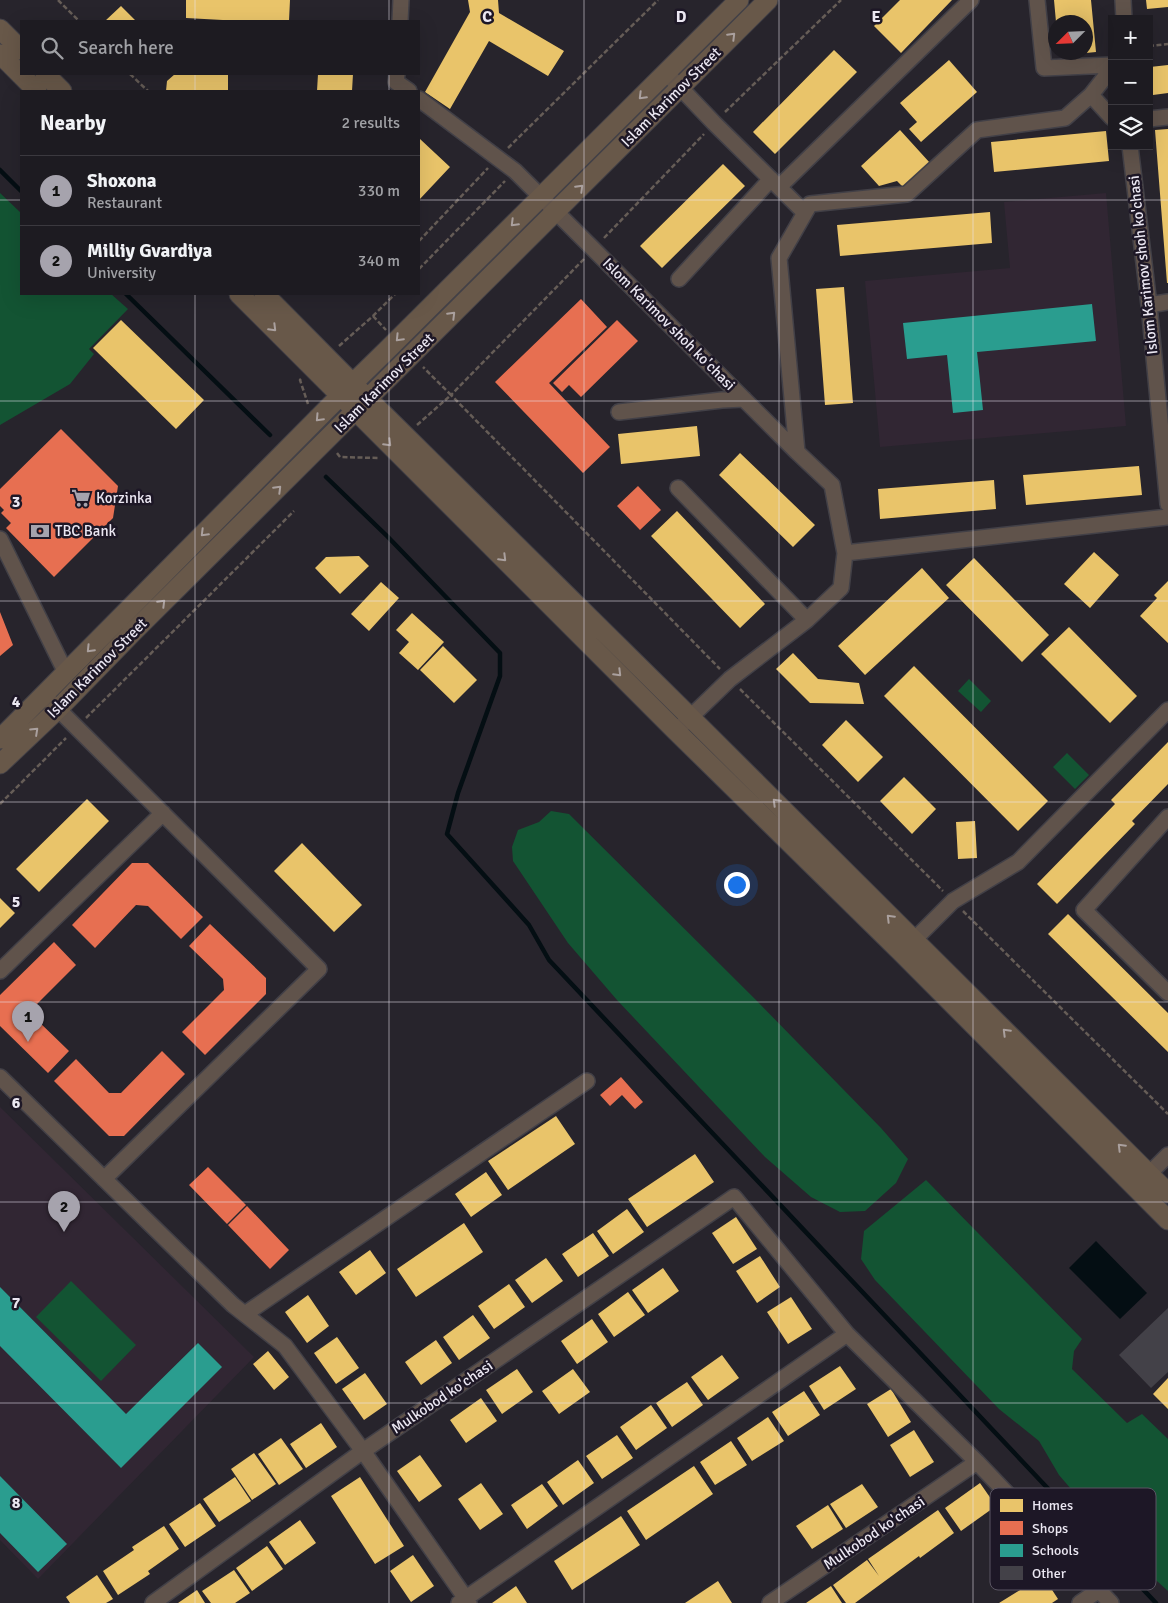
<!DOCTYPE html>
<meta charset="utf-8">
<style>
body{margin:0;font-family:Signika,sans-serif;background:#25242a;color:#f1f3f6}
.controls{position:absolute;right:15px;top:15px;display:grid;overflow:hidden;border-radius:0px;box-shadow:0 5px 20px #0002}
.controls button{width:45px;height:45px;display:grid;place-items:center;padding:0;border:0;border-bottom:1px solid #3b393f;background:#1d1b21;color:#f1f3f6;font:25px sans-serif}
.compass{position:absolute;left:1048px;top:15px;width:45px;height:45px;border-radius:50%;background:#1d1b21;box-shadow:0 5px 20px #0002;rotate:246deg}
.you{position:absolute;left:736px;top:884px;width:18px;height:18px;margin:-12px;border:4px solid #fff;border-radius:50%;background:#1a73e8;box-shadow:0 0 0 8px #1a73e833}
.badge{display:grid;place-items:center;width:32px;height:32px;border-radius:50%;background:#a6a3ad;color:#111;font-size:16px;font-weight:700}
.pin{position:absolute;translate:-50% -41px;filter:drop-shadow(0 1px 2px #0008)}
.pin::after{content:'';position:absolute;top:26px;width:18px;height:15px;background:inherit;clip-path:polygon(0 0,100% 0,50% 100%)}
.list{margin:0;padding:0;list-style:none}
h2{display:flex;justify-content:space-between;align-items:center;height:65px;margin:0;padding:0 20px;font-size:21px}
h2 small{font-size:16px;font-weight:400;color:#a0a1a5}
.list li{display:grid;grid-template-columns:32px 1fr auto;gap:15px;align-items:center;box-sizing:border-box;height:70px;padding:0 20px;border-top:1px solid #3b393f}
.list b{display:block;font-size:19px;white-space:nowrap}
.list p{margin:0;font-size:16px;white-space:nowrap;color:#a0a1a5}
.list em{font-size:16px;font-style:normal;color:#a0a1a5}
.icon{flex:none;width:28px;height:28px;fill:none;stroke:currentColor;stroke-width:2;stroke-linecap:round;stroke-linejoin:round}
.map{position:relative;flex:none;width:1168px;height:1603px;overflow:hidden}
.search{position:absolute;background:#1d1b21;box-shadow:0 5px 20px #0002;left:20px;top:20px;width:400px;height:55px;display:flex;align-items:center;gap:12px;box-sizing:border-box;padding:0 18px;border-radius:0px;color:#a0a1a5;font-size:19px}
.panel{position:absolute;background:#1d1b21;box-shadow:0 5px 20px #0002;left:20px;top:90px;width:400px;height:205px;border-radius:0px}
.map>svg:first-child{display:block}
.education{fill:#312633}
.green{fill:#135433}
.water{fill:#040e13}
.homes{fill:#e9c46a}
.shops{fill:#e76f51}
.schools{fill:#2a9d8f}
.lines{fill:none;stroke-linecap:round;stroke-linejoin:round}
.stream{stroke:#040e13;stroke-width:4.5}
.building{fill:#434148}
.minor-casing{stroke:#424047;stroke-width:18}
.major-casing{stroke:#424047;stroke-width:21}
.path{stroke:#665d57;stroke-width:2.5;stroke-dasharray:5 2.5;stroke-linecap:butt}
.minor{stroke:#60534b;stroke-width:15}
.major{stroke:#685849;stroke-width:19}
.oneway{stroke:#aaa09e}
.grid{fill:none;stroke:#ebe7f2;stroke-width:1;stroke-opacity:0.55}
.labels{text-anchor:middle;stroke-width:5;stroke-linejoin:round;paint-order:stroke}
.street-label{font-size:15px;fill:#ebe7f2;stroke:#1d1726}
.poi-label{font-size:15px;fill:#ebe7f2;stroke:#1d1726;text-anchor:start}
.key{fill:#1d1726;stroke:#5b5563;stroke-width:1}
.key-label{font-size:14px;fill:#ebe7f2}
.grid-label{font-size:16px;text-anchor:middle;font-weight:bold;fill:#ebe7f2;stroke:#1d1726;stroke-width:5;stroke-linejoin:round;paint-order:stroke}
</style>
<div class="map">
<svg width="1168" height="1603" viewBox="0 0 1168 1603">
<rect width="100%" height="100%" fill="#27242c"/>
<path class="education" d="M1106,193L1126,426L880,447L865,281L1010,268L1004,202Z
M0,1107L254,1357L38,1579L0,1540Z"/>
<path class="green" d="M0,193L21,213V294H111L128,309L89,349L94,354L70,384L0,425Z
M969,679L991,701L981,712L958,691Z
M1067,753L1089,775L1075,789L1053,767Z
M551,811L569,814L755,999L881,1128L908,1159L896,1183L865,1211L840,1212L811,1197L765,1157L617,1000L568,943L513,861L512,847L518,830L539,822Z
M926,1180L1082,1339L1074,1351L1072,1369L1127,1423L1142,1414L1168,1439V1591L1126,1553L1059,1475L1039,1441L999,1409L875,1280L861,1259L864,1231Z
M71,1281L136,1345L101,1381L36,1317Z"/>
<path class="water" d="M1096,1241L1147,1293L1120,1319L1069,1268Z"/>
<path class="homes" d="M186,0H290L289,21H241L186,18Z
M468,0H498L499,13L564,51L548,76L489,41L450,109L425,92L470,12Z
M900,0H952L901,53L874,26Z
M1054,0H1091L1096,52L1086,53V22H1056Z
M1146,0H1168V7L1147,9Z
M121,6L136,21H105Z
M834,50L857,72L775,154L753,132Z
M949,60L977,92L921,142L909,129L917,122L900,103Z
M1168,65V93L1153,95L1150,67Z
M175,74H228V91H166L167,81Z
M318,74H353L352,91H317Z
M1168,129V283H1167L1155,130Z
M900,130L930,163L903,187L897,181L879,186L861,166Z
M1106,131L1109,161L994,172L991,142Z
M420,139L450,167L419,200V140Z
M723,164L745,186L662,268L640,246Z
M990,212L992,243L840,256L837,225Z
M844,287L853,403L825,405L816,289Z
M121,320L204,400L176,429L93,348Z
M697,426L700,456L621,464L618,434Z
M740,453L815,525L793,547L719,475Z
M1139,466L1142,495L1026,505L1023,475Z
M994,480L996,509L880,519L878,489Z
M677,511L765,604L740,628L651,536Z
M1094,552L1119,575L1090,608L1064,584Z
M359,556L369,566L340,594L315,568L326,557Z
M974,558L1049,635L1022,662L946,585Z
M922,568L949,598L865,675L838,646Z
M1168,581V643L1140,616L1157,598L1154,595Z
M381,582L399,598L369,631L351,614Z
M412,613L444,642L418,670L399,653L409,642L396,630Z
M1069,627L1137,696L1110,723L1041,654Z
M443,646L477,680L454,703L420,670Z
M793,653L818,679L859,683L864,704L810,703L776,669Z
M914,666L1048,801L1018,831L884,696Z
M846,720L883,757L858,782L822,745Z
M1168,742V784L1132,821L1135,824L1057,904L1037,884L1115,804L1111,800Z
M904,777L936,809L912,834L880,801Z
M87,799L109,821L39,892L16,869Z
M975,821L977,858L958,859L956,822Z
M302,843L362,905L334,932L274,871Z
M0,898L15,913L0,928Z
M1068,914L1168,1013V1052L1048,934Z
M556,1116L575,1144L508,1190L488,1161Z
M695,1154L714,1182L647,1227L628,1199Z
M486,1172L502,1195L471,1217L455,1194Z
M627,1209L644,1232L613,1254L597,1231Z
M736,1217L757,1249L733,1264L712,1233Z
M464,1223L483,1252L416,1297L397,1269Z
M593,1233L609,1256L578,1277L562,1254Z
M370,1250L386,1273L356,1295L339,1272Z
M760,1256L780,1287L757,1303L736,1271Z
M546,1258L563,1281L532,1303L515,1280Z
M663,1268L679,1291L648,1313L632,1290Z
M509,1284L525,1307L494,1329L478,1306Z
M628,1292L645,1315L614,1337L598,1314Z
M308,1295L329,1326L307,1343L285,1312Z
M791,1297L812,1329L788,1344L767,1312Z
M473,1315L490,1338L459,1360L443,1337Z
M592,1319L608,1342L577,1364L561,1341Z
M337,1337L359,1368L336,1384L314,1353Z
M436,1340L452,1363L421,1385L405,1362Z
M268,1351L289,1377L274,1390L253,1364Z
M722,1355L739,1378L708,1400L691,1377Z
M840,1366L856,1389L824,1410L809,1386Z
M517,1369L533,1392L502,1414L486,1390Z
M573,1369L590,1392L559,1414L542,1391Z
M365,1373L387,1404L364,1420L342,1389Z
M1168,1378V1409L1153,1394Z
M687,1382L703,1405L672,1427L656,1403Z
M891,1389L911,1422L888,1437L867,1404Z
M804,1391L820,1415L788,1436L772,1412Z
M481,1398L497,1421L466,1443L450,1420Z
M651,1405L667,1428L636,1450L620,1427Z
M768,1417L784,1441L752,1461L737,1438Z
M321,1423L337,1447L306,1468L290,1444Z
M914,1430L934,1462L910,1477L890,1445Z
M617,1435L633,1458L602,1479L586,1456Z
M281,1438L303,1469L279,1485L258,1454Z
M731,1441L747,1465L715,1485L700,1462Z
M254,1453L276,1484L252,1500L231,1469Z
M420,1455L442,1486L419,1502L397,1471Z
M578,1460L594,1483L563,1505L547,1482Z
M694,1466L713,1494L646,1540L627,1511Z
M235,1477L251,1501L219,1522L203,1499Z
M360,1477L404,1546L375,1564L331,1496Z
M481,1483L503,1514L480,1530L458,1499Z
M980,1483L996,1506L961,1531L945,1508Z
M542,1484L558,1506L527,1529L511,1505Z
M862,1484L878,1507L846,1528L830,1504Z
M200,1503L216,1526L185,1547L169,1524Z
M828,1505L843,1529L812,1549L796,1526Z
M938,1510L954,1533L920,1558L919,1556L855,1603H846L833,1585L867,1560L879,1576L868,1559Z
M621,1516L640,1545L572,1590L554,1561Z
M300,1520L316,1543L285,1565L269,1542Z
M164,1526L179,1549L148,1571L150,1574L118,1595L103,1571L134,1550L132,1547Z
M267,1546L283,1569L252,1591L236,1568Z
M413,1555L434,1586L411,1602L390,1571Z
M234,1570L250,1593L235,1603H211L202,1591Z
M97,1575L113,1599L106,1603H70L66,1597Z
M1043,1576L1058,1599L1052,1603H999Z
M718,1581L732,1603H685Z
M516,1586L527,1603H492Z
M831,1586L842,1603H806Z
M197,1590L205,1603H178Z"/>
<path class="shops" d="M581,299L607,327L549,383L610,447L583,473L495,382Z
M617,320L638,341L581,397L569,385L562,392L553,383Z
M61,429L118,486L113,518L54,577L6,528L11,523L1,513L4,510L0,506V489Z
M638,486L661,510L640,530L617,506Z
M0,612L13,645L0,656Z
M132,863H148L203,917L181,939L148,906L136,905L95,948L72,925Z
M210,924L266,978V994L205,1055L182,1032L224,990L223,979L189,946Z
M54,942L76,965L35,1006V1018L69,1051L48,1073L0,1026V995Z
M162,1051L185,1074L124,1136H109L54,1081L76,1059L109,1093H121Z
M621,1077L643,1102L635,1109L622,1095L610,1106L600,1095Z
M208,1167L246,1205L227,1224L189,1185Z
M247,1206L289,1250L270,1269L228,1225Z"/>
<path class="schools" d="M1092,304L1096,341L977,352L983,410L953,413L947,355L907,359L903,323Z
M0,1287L126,1414L198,1343L222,1367L121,1468L0,1346Z
M0,1476L67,1544L38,1572L0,1533Z"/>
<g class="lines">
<path class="stream" d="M0,170L21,191
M126,294L270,435
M326,477L387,536L500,653V676L458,793L447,834L529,925L549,960L1156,1603"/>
</g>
<path class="building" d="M1168,1308V1372L1151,1388L1119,1355Z"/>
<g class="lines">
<g class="minor-casing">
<path id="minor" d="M1037,0L1044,68L1112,65
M1123,0L1124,19
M400,21L401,0
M397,74L396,82L409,91
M673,80L714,123L804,212
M1091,95L1112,118
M419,99L515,171L797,452
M1149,119L1168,117
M1130,146L1149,305L1168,504
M779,187L971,0
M679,279L771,179
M1149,305L1168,302
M619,412L722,400L744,399
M678,488L807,620
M0,539L66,673
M845,553L1168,517
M51,702L319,969L104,1179
M676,731L730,679L807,620L841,588L845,553L832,485L797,452L779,258L810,204L907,194L977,130L1065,118L1091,95L1112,68
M1168,817L1084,910L1168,993
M906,948L953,901L1018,862L1168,710
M0,971L163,813
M0,1077L233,1305L285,1346L363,1451L469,1603
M1142,1181L1168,1155
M245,1314L587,1081
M153,1603L363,1451L734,1197L847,1334L977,1462L1111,1603
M459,1603L847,1334
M770,1603L977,1462
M1080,1603L1099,1590"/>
</g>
<g class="major-casing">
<path id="major" d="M0,29L21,50
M0,54L37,91
M45,74L62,91
M239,294L676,731L901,952L1168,1220
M264,294L368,399L690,717L1168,1193
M0,739L340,396L387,350L739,0
M0,764L58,709L132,633L768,0"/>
</g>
<path class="path" d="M58,0L79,21
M1149,46L1168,44
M130,74L148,91
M725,112L841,0
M508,148L658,0
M604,238L704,134
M419,241L488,168
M584,259L451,395L720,669
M419,269L505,181
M373,316L386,330
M339,346L373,316L395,294
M301,379L300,380L308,404
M417,425L451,395L423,367
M337,453L340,457L379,458
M740,689L943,891
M86,718L294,511
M0,804L66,738
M963,911L1168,1114"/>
<use href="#minor" class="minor"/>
<use href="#major" class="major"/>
</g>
<defs><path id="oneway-chevron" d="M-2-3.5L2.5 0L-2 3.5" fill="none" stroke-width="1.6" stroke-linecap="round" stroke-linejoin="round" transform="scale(1.25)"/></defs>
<g class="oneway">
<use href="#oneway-chevron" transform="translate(732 36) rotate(-45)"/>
<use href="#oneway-chevron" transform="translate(642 96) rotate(135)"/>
<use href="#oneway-chevron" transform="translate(580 188) rotate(-45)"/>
<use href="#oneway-chevron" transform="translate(514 223) rotate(135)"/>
<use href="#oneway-chevron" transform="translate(452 315) rotate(-45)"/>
<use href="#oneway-chevron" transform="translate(273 328) rotate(45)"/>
<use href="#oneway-chevron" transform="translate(399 338) rotate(134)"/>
<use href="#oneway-chevron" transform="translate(319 418) rotate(133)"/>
<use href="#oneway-chevron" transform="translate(388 443) rotate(45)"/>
<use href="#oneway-chevron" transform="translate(278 489) rotate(-45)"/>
<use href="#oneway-chevron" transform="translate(204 533) rotate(135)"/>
<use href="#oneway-chevron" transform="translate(503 558) rotate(45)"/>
<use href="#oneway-chevron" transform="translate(162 603) rotate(-45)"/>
<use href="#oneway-chevron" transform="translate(90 649) rotate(134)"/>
<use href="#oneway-chevron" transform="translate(618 673) rotate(45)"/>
<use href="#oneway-chevron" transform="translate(35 731) rotate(-43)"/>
<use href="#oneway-chevron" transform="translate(776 802) rotate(-135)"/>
<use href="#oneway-chevron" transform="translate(890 918) rotate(-135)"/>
<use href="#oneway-chevron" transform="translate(1006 1032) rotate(-135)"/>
<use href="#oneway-chevron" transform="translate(1121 1147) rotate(-135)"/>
</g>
<path class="grid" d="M195,0V21M389,0V21M584,0V1603M779,0V1603M973,0V1603M195,74V91M389,74V91M0,200H21M419,200H1168M195,294V1603M389,294V1603M0,401H1168M0,601H1168M0,802H1168M0,1002H1168M0,1202H1168M0,1403H1168"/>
<defs>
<g id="supermarket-bare" transform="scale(1.5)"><path d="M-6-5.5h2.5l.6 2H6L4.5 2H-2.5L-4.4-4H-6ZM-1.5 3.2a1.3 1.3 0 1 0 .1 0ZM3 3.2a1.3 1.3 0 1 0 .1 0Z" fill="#a6a3ad" stroke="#1d1726" stroke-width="2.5" paint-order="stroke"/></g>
<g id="bank-bare" transform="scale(1.5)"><path d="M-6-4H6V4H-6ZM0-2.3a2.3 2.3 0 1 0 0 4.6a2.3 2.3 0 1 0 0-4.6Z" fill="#a6a3ad" stroke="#1d1726" stroke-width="2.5" paint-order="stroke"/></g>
</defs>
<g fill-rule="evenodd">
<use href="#supermarket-bare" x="81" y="498"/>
<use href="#bank-bare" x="40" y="531"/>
</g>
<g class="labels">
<g class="street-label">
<text transform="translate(671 97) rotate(-45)" y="5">Islam Karimov Street</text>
<text transform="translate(1143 265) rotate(-96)" y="5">Islom Karimov shoh ko'chasi</text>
<text transform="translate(669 324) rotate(45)" y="5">Islom Karimov shoh ko'chasi</text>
<text transform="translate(384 383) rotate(-45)" y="5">Islam Karimov Street</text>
<text transform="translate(97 668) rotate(-45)" y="5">Islam Karimov Street</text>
<text transform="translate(442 1397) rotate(-34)" y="5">Mulkobod ko'chasi</text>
<text transform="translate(874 1533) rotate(-34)" y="5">Mulkobod ko'chasi</text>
</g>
<g class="poi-label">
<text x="96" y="503">Korzinka</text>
<text x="55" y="536">TBC Bank</text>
</g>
</g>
<rect x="990" y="1488" width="166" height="102" rx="8" class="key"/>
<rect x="1000" y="1499" width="23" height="13" fill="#e9c46a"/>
<rect x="1000" y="1521" width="23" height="14" fill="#e76f51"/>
<rect x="1000" y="1544" width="23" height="13" fill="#2a9d8f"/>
<rect x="1000" y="1566" width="23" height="14" fill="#434148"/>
<g class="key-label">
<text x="1032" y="1510">Homes</text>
<text x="1032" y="1533">Shops</text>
<text x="1032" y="1555">Schools</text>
<text x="1032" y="1578">Other</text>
</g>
<g class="grid-label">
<text x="487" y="22">C</text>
<text x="681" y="22">D</text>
<text x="876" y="22">E</text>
<text x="16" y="507">3</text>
<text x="16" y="707">4</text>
<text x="16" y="907">5</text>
<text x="16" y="1108">6</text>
<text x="16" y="1308">7</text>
<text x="16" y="1508">8</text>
</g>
</svg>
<div class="controls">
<button>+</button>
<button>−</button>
<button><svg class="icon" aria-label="layers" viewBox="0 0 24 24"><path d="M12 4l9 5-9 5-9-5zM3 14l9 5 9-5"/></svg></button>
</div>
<svg class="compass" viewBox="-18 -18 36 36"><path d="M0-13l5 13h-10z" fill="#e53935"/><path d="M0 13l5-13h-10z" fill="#a0a1a5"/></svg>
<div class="you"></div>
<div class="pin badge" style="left:28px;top:1042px">1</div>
<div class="pin badge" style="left:64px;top:1232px">2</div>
<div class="search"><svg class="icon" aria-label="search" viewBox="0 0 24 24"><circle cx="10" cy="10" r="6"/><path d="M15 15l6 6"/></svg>Search here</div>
<section class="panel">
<h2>Nearby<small>2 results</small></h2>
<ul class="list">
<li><span class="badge">1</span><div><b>Shoxona</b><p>Restaurant</p></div><em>330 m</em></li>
<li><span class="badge">2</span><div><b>Milliy Gvardiya</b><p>University</p></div><em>340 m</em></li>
</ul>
</section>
</div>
